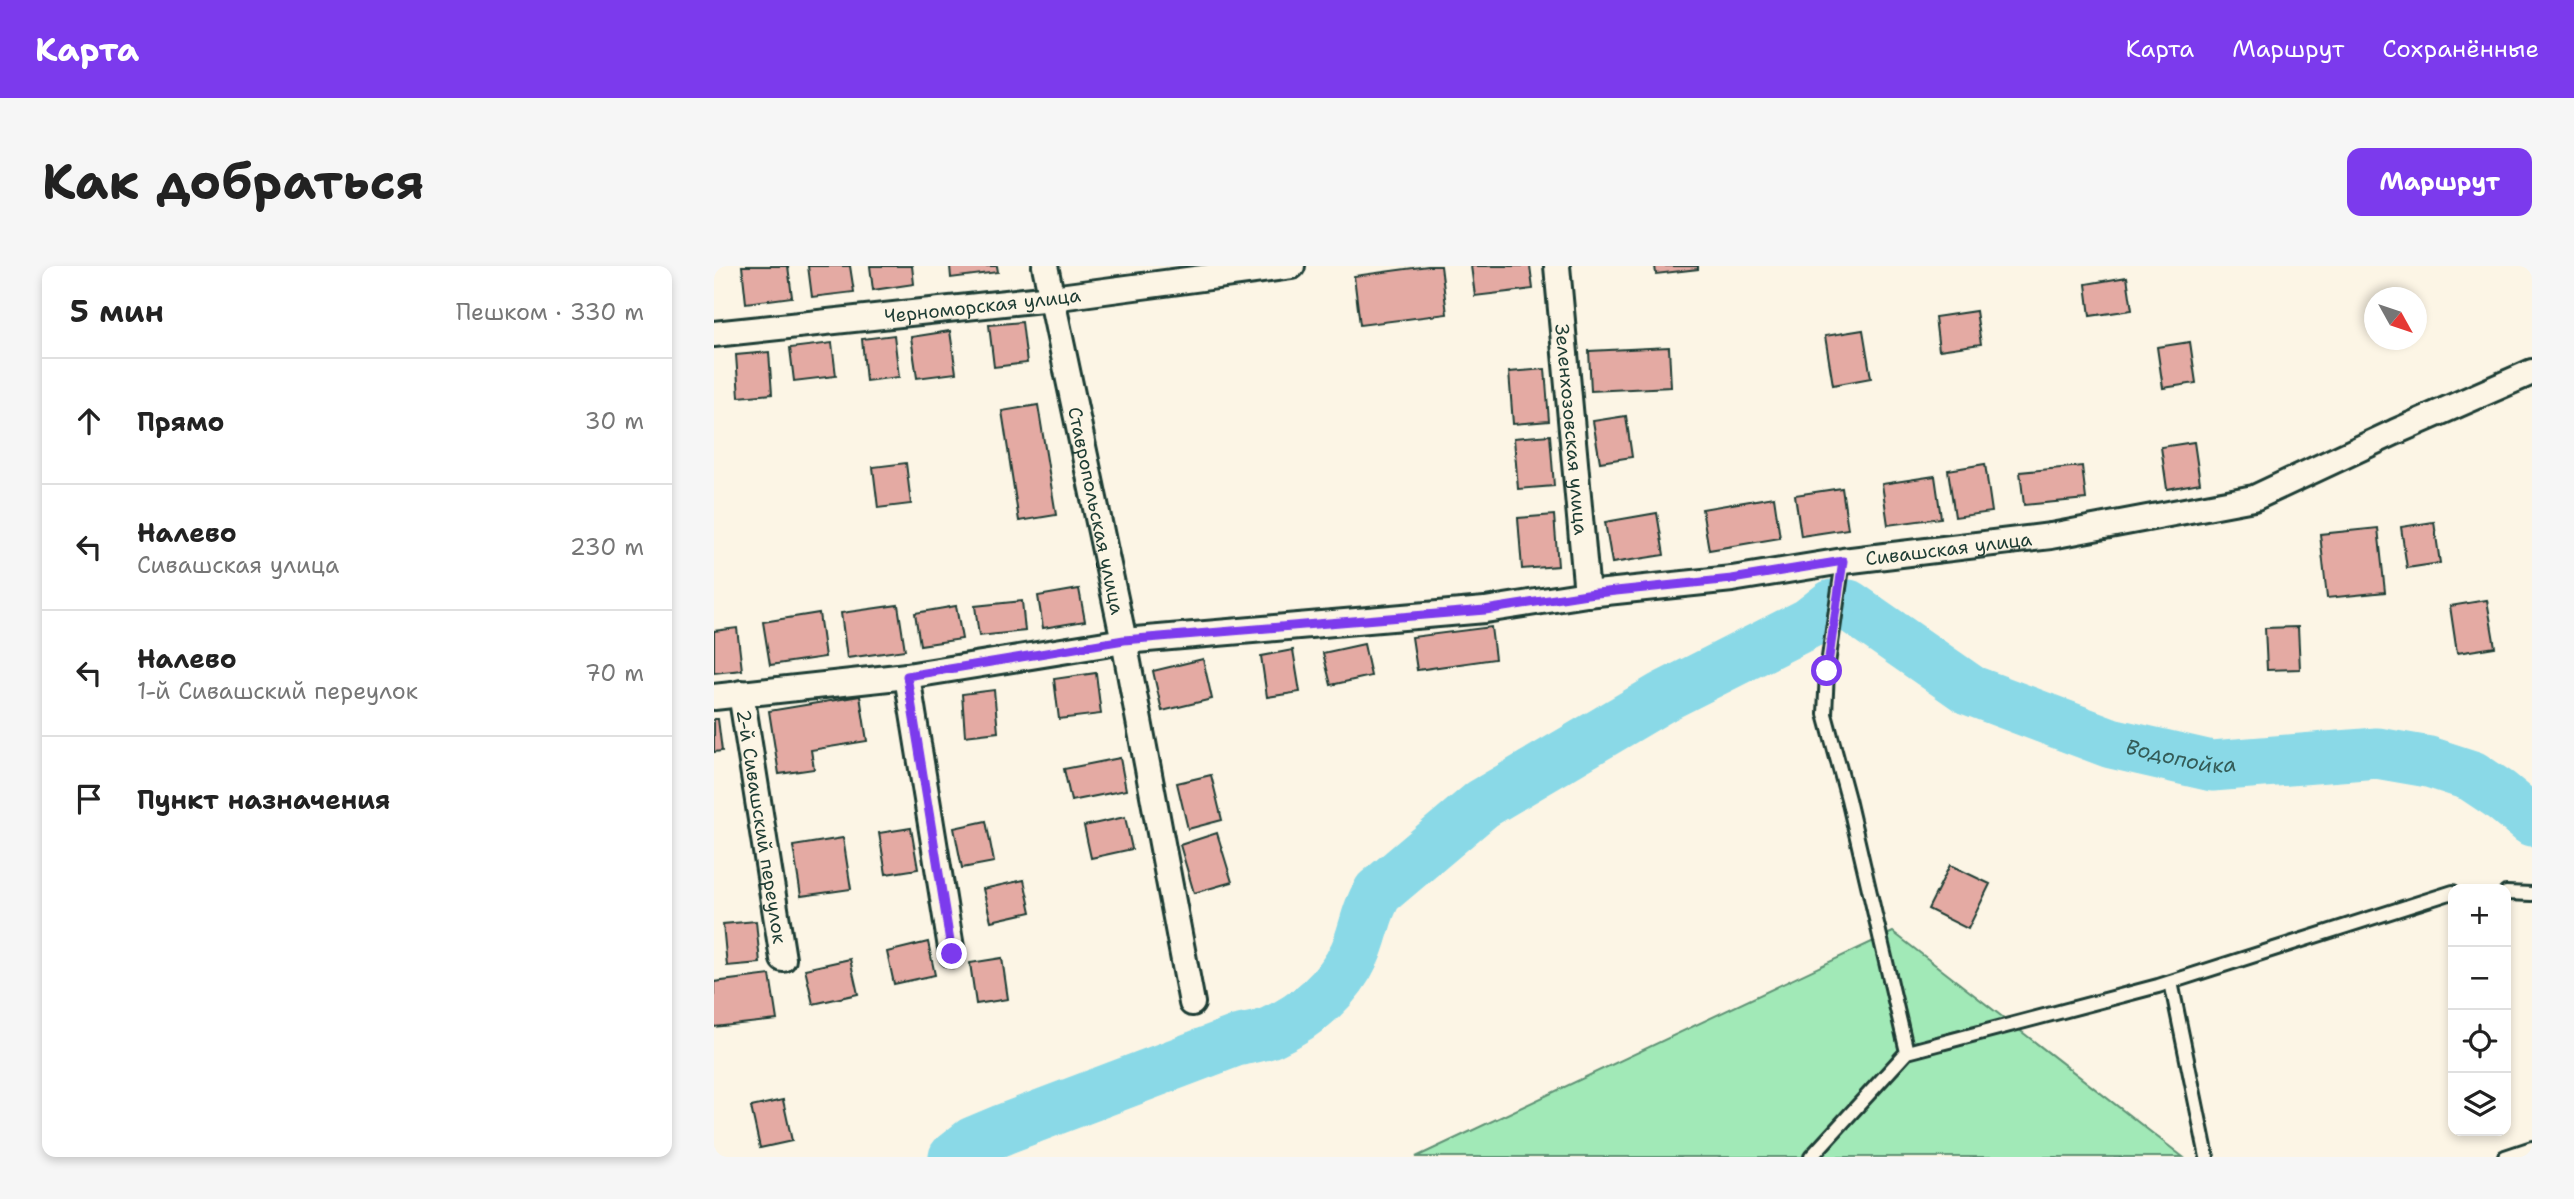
<!DOCTYPE html>
<html lang="ru">
<meta charset="utf-8">
<style>
body{margin:0;font-family:"Shantell Sans",sans-serif;background:#f6f6f6;color:#222}
.controls{position:absolute;right:21px;bottom:21px;display:grid;overflow:hidden;border-radius:14px;box-shadow:0 4px 10px #0003}
.controls button{width:63px;height:63px;display:grid;place-items:center;padding:0;border:0;border-bottom:2px solid #e0e0e0;background:#fff;color:#222;font:35px sans-serif}
.compass{position:absolute;left:1650px;top:21px;width:63px;height:63px;border-radius:50%;background:#fff;box-shadow:0 4px 10px #0003;rotate:130deg}
.stop{position:absolute;width:21px;height:21px;margin:-16px;border:5px solid #7c3aed;border-radius:50%;background:#fff}
.stop.end{background:#7c3aed;border-color:#fff;box-shadow:0 2px 7px #0008}
.list{margin:0;padding:0;list-style:none}
h2{display:flex;justify-content:space-between;align-items:center;height:91px;margin:0;padding:0 28px;font-size:30px}
h2 small{font-size:23px;font-weight:400;color:#767676}
.list li{display:grid;grid-template-columns:46px 1fr auto;gap:21px;align-items:center;box-sizing:border-box;height:126px;padding:0 28px;border-top:2px solid #e0e0e0}
.list b{display:block;font-size:26px;white-space:nowrap}
.list p{margin:0;font-size:23px;white-space:nowrap;color:#767676}
.list em{font-size:23px;font-style:normal;color:#767676}
.icon{flex:none;width:38px;height:38px;fill:none;stroke:currentColor;stroke-width:2;stroke-linecap:round;stroke-linejoin:round}
.map{position:relative;flex:none;width:1818px;height:891px;overflow:hidden;border-radius:14px}
header{display:flex;align-items:center;gap:42px;box-sizing:border-box;height:98px;padding:0 35px;background:#7c3aed;color:#fff}
header strong{font-size:33px}
nav{display:flex;gap:38px;margin-inline-start:auto;font-size:24px}
.intro{display:flex;align-items:center;justify-content:space-between;box-sizing:border-box;height:168px;padding:0 42px}
h1{margin:0;font-size:49px}
.button{padding:18px 32px;border-radius:14px;background:#7c3aed;color:#fff;font-size:24px;font-weight:700}
main{display:flex;gap:42px;padding:0 42px}
aside{flex:1;background:#fff;border-radius:14px;box-shadow:0 4px 10px #0003}
.map>svg:first-child{display:block}
.green{fill:#a1e9b7;stroke:#609376;stroke-width:2}
.lines{fill:none;stroke-linecap:round;stroke-linejoin:round}
.river{stroke:#8ad9e7;stroke-width:51}
.building{fill:#e4aaa3;stroke:#1f3d34;stroke-width:2}
.service-casing{stroke:#1f3d34;stroke-width:18}
.minor-casing{stroke:#1f3d34;stroke-width:30}
.service{stroke:#fcf5e5;stroke-width:12}
.minor{stroke:#fcf5e5;stroke-width:24}
.route{stroke:#7c3aed;stroke-width:9}
.labels{text-anchor:middle;stroke-width:5;stroke-linejoin:round;paint-order:stroke}
.street-label{font-size:19px;fill:#1f3d34;stroke:#fcf5e5}
.water-label{font-size:21px;font-style:italic;fill:#345c58;stroke:#fcf5e5}
</style>
<header>
<strong>Карта</strong>
<nav><a>Карта</a><a>Маршрут</a><a>Сохранённые</a></nav>
</header>
<div class="intro"><h1>Как добраться</h1><a class="button">Маршрут</a></div>
<main>
<aside>
<h2>5 мин<small>Пешком · 330 m</small></h2>
<ul class="list">
<li><svg class="icon" aria-label="ahead" viewBox="0 0 24 24"><path d="M12 20V5M6 11l6-6 6 6"/></svg><div><b>Прямо</b></div><em>30 m</em></li>
<li><svg class="icon" aria-label="left" viewBox="0 0 24 24"><path d="M17 20v-9H6M10 6l-5 5 5 5"/></svg><div><b>Налево</b><p>Сивашская улица</p></div><em>230 m</em></li>
<li><svg class="icon" aria-label="left" viewBox="0 0 24 24"><path d="M17 20v-9H6M10 6l-5 5 5 5"/></svg><div><b>Налево</b><p>1-й Сивашский переулок</p></div><em>70 m</em></li>
<li><svg class="icon" aria-label="arrive" viewBox="0 0 24 24"><path d="M6 21V4h12l-3 4 3 4H6"/></svg><div><b>Пункт назначения</b></div></li>
</ul>
</aside>
<div class="map">
<svg width="1818" height="891" viewBox="0 0 1818 891">
<rect width="100%" height="100%" fill="#fcf5e5"/>
<filter id="ink" filterUnits="userSpaceOnUse"><feTurbulence type="fractalNoise" baseFrequency=".0143" numOctaves="2"/><feDisplacementMap in="SourceGraphic" scale="14" xChannelSelector="R" yChannelSelector="G"/><feConvolveMatrix kernelMatrix="1 2 1 2 8 2 1 2 1" color-interpolation-filters="sRGB"/></filter>
<g filter="url(#ink)">
<path class="green" d="M1179,666L1469,891H702Z"/>
<g class="lines">
<g class="river">
<path id="s1" d="M1134,339L1256,424L1397,477L1498,500L1663,487L1715,496L1758,510L1785,528L1818,555"/>
<path d="M240,891L259,876L290,863L522,775C534,772 548,771 559,765C594,749 625,722 641,687C650,667 652,645 664,626L768,538L949,431L1095,357L1118,339"/>
</g>
</g>
<path class="building" d="M28,0H74L78,31L32,37Z
M94,0H136L140,26L98,31Z
M156,0H198L200,18L159,24Z
M236,0H283L284,6L237,12Z
M714,0H727L733,48L646,59L640,10Z
M757,0H816L819,23L761,30Z
M941,0H984V3L942,8Z
M1413,11L1418,44L1376,50L1372,18Z
M1262,45L1267,78L1225,84L1221,51Z
M308,56L313,97L280,101L275,59Z
M1149,64L1157,112L1119,119L1111,70Z
M236,65L242,107L203,112L197,71Z
M180,69L185,111L152,115L148,73Z
M1476,76L1482,117L1449,122L1443,81Z
M118,77L122,110L80,115L76,82Z
M955,81L957,121L877,125L875,85Z
M55,86L58,128L25,131L22,89Z
M831,103L835,155L799,158L795,106Z
M324,139L342,249L305,255L288,145Z
M912,150L918,191L886,196L879,155Z
M836,169L840,220L804,223L800,172Z
M1480,176L1486,217L1453,223L1447,181Z
M192,197L197,238L164,242L159,201Z
M1271,198L1278,246L1241,251L1234,204Z
M1368,200L1372,233L1310,239L1306,206Z
M1221,210L1227,252L1174,259L1168,218Z
M1128,222L1134,263L1087,270L1081,229Z
M1060,231L1066,272L995,284L988,243Z
M943,247L950,289L898,297L891,256Z
M840,249L844,300L808,303L804,252Z
M1720,256L1726,297L1693,302L1687,261Z
M1664,262L1671,326L1613,332L1606,268Z
M365,323L371,355L329,362L324,330Z
M1773,334L1781,381L1743,387L1736,340Z
M308,335L311,365L265,370L261,340Z
M184,339L191,384L133,392L127,347Z
M242,340L248,373L206,379L201,347Z
M105,347L111,391L56,399L49,356Z
M777,361L781,393L703,404L698,371Z
M1584,361L1586,403L1553,404L1551,362Z
M23,362L28,404L0,407V365Z
M650,378L657,410L617,419L609,387Z
M579,384L586,426L553,431L547,390Z
M489,393L498,433L448,445L439,405Z
M382,407L387,448L345,453L340,413Z
M280,424L284,466L251,470L248,428Z
M146,430L153,475L97,484L100,503L65,508L55,445Z
M0,453H4L8,485L0,486Z
M406,492L412,524L357,535L350,503Z
M497,509L508,554L474,563L463,517Z
M411,551L418,583L377,592L370,560Z
M272,555L280,596L248,602L240,562Z
M197,562L204,603L172,608L165,567Z
M503,567L518,616L480,627L466,579Z
M129,572L137,623L87,630L79,580Z
M1236,599L1276,618L1254,663L1214,643Z
M310,614L317,646L277,655L269,623Z
M42,655L46,697L13,700L9,658Z
M214,676L221,709L180,718L173,686Z
M288,692L294,733L262,738L256,697Z
M136,693L144,728L99,738L91,703Z
M56,709L63,754L0,761V716Z
M69,834L78,875L46,882L37,841Z"/>
<g class="lines">
<g class="service-casing">
<path id="service" d="M1129,295L1113,405L1111,448L1134,533L1193,786
M1792,627L1818,628
M1457,716L1493,891
M1097,891L1193,786L1444,720L1739,626
M1791,891L1818,882"/>
</g>
<g class="minor-casing">
<g id="minor">
<path id="s2" d="M331,0L410,375L478,737"/>
<path id="s3" d="M843,0L873,328"/>
<path id="s4" d="M0,68L338,32L578,0"/>
<path d="M193,410L238,688"/>
<path id="s5" d="M27,427L69,693"/>
<path id="s6" d="M0,431L193,410L410,375L771,344L873,328L1018,313L1129,295L1337,270L1540,232L1681,166L1818,106"/>
</g>
</g>
<use href="#service" class="service"/>
<use href="#minor" class="minor"/>
</g>
</g>
<g class="lines" filter="url(#ink)">
<path class="route" d="M238,688L193,410L410,374L771,344L873,328L1018,313L1129,295L1113,405"/>
</g>
<g class="labels">
<g class="street-label">
<text dy="7" stroke="none"><textPath href="#s4" startOffset="270">Черноморская улица</textPath></text>
<text dy="7" stroke="none"><textPath href="#s3" startOffset="164">Зеленхозовская улица</textPath></text>
<text dy="7" stroke="none"><textPath href="#s2" startOffset="250">Ставропольская улица</textPath></text>
<text dy="7" stroke="none"><textPath href="#s6" startOffset="1244">Сивашская улица</textPath></text>
<text dy="7" stroke="none"><textPath href="#s5" startOffset="135">2-й Сивашский переулок</textPath></text>
</g>
<g class="water-label">
<text dy="7" stroke="none"><textPath href="#s1" startOffset="371">Водопойка</textPath></text>
</g>
</g>
</svg>
<div class="controls">
<button>+</button>
<button>−</button>
<button><svg class="icon" aria-label="locate" viewBox="0 0 24 24"><circle cx="12" cy="12" r="6"/><path d="M12 2v4M12 18v4M2 12h4M18 12h4"/></svg></button>
<button><svg class="icon" aria-label="layers" viewBox="0 0 24 24"><path d="M12 4l9 5-9 5-9-5zM3 14l9 5 9-5"/></svg></button>
</div>
<svg class="compass" viewBox="-18 -18 36 36"><path d="M0-13l5 13h-10z" fill="#e53935"/><path d="M0 13l5-13h-10z" fill="#767676"/></svg>
<div class="stop" style="left:1113px;top:405px"></div>
<div class="stop end" style="left:238px;top:688px"></div>
</div>
</main>
